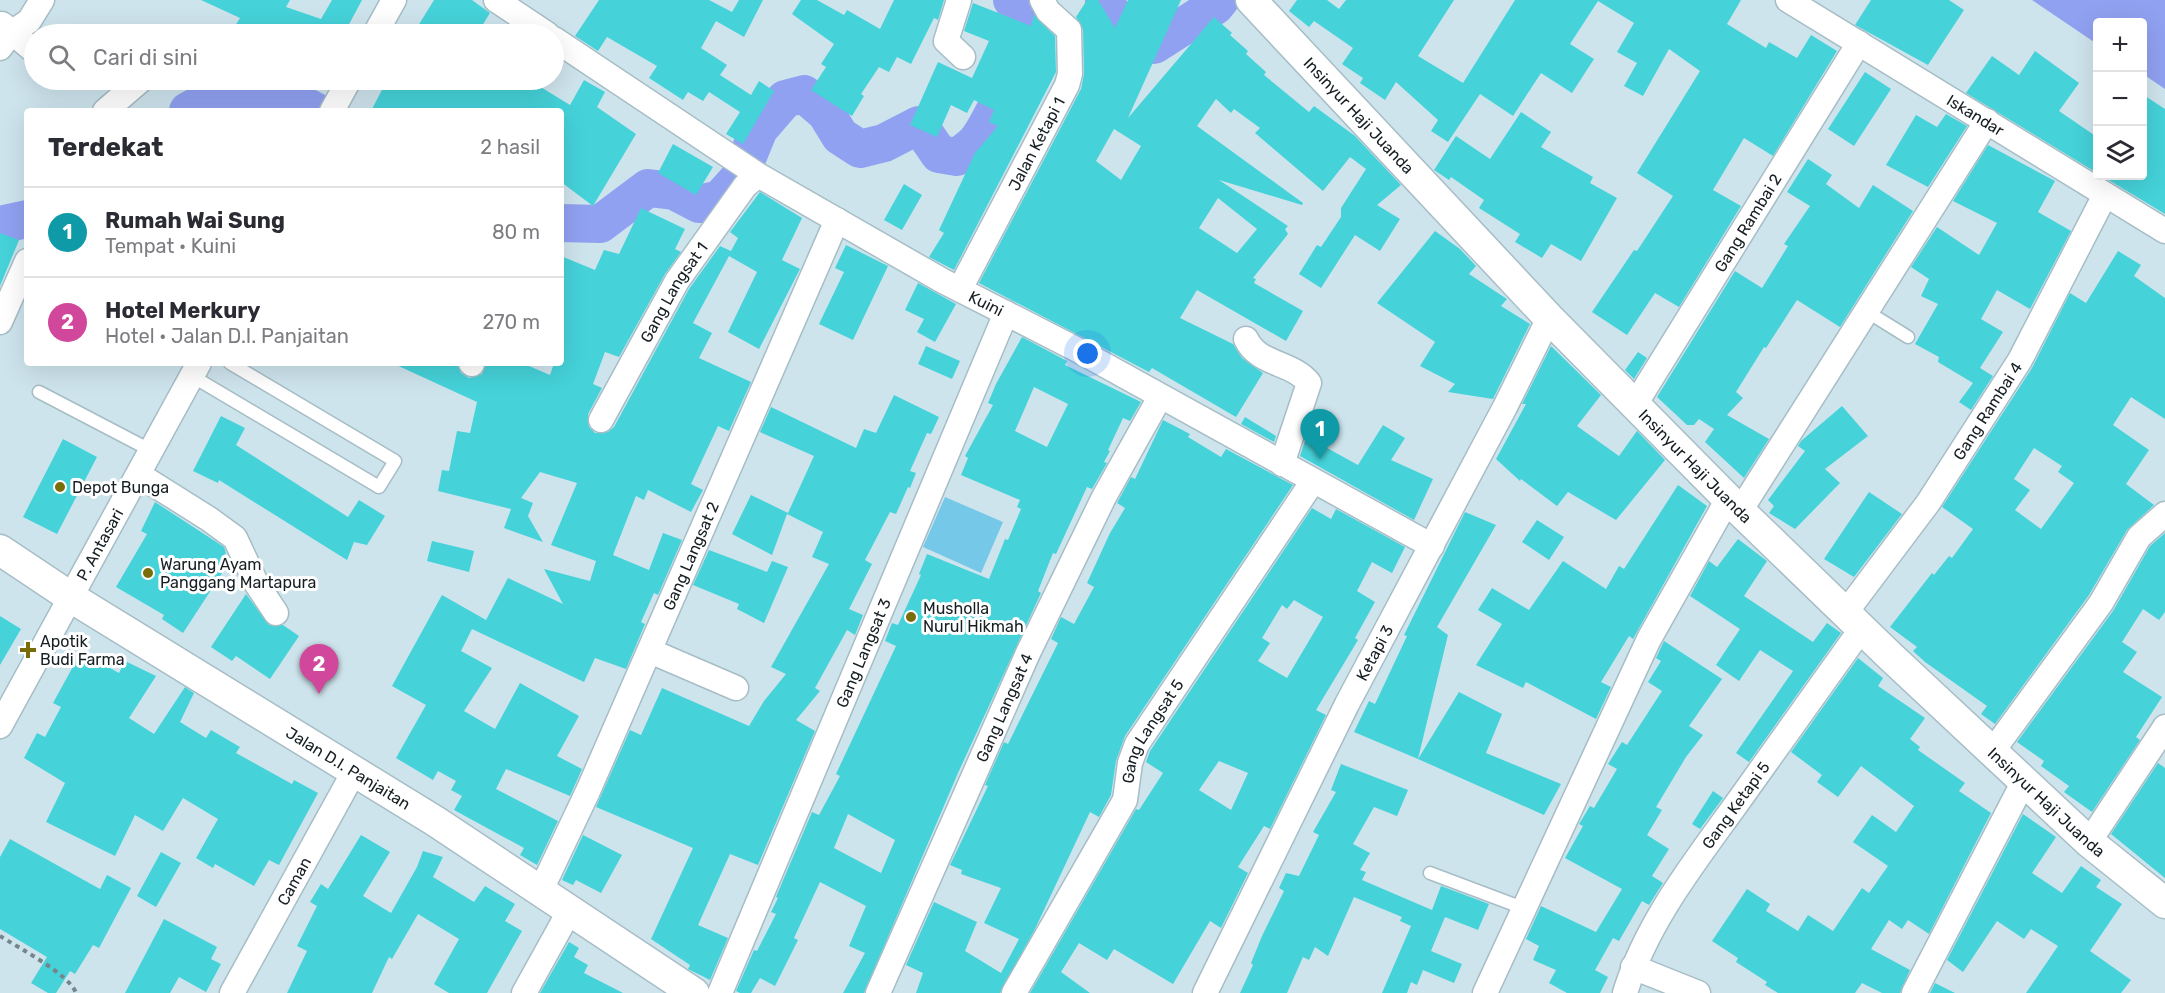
<!DOCTYPE html>
<html lang="id">
<meta charset="utf-8">
<style>
body{margin:0;font-family:Rubik,sans-serif;background:#f7f7f7;color:#2b2b33}
.controls{position:absolute;right:18px;top:18px;display:grid;overflow:hidden;border-radius:6px;box-shadow:0 6px 24px #0002}
.controls button{width:54px;height:54px;display:grid;place-items:center;padding:0;border:0;border-bottom:2px solid #e1e1e2;background:#fff;color:#2b2b33;font:30px sans-serif}
.you{position:absolute;left:1088px;top:354px;width:21px;height:21px;margin:-15px;border:4px solid #fff;border-radius:50%;background:#1a73e8;box-shadow:0 0 0 9px #1a73e833}
.badge{display:grid;place-items:center;width:39px;height:39px;border-radius:50%;background:#786d08;color:#fff;font-size:20px;font-weight:700}
.pin{position:absolute;translate:-50% -50px;filter:drop-shadow(0 2px 3px #0008)}
.pin::after{content:'';position:absolute;top:32px;width:21px;height:18px;background:inherit;clip-path:polygon(0 0,100% 0,50% 100%)}
.list{margin:0;padding:0;list-style:none}
h2{display:flex;justify-content:space-between;align-items:center;height:78px;margin:0;padding:0 24px;font-size:26px}
h2 small{font-size:20px;font-weight:400;color:#7c7c81}
.list li{display:grid;grid-template-columns:39px 1fr auto;gap:18px;align-items:center;box-sizing:border-box;height:90px;padding:0 24px;border-top:2px solid #e1e1e2}
.list b{display:block;font-size:22px;white-space:nowrap}
.list p{margin:0;font-size:20px;white-space:nowrap;color:#7c7c81}
.list em{font-size:20px;font-style:normal;color:#7c7c81}
.icon{flex:none;width:33px;height:33px;fill:none;stroke:currentColor;stroke-width:2;stroke-linecap:round;stroke-linejoin:round}
.map{position:relative;flex:none;width:2165px;height:993px;overflow:hidden}
.search{position:absolute;background:#fff;box-shadow:0 6px 24px #0002;left:24px;top:24px;width:540px;height:66px;display:flex;align-items:center;gap:15px;box-sizing:border-box;padding:0 21px;border-radius:33px;color:#7c7c81;font-size:22px}
.panel{position:absolute;background:#fff;box-shadow:0 6px 24px #0002;left:24px;top:108px;width:540px;height:258px;border-radius:6px}
.map>svg:first-child{display:block}
.green{fill:#76c8e8}
.water{fill:#90a1f1}
.lines{fill:none;stroke-linecap:round;stroke-linejoin:round}
.river{stroke:#90a1f1;stroke-width:38}
.building{fill:#45d2d9;fill-rule:evenodd}
.service-casing{stroke:#a7bdc6;stroke-width:15}
.minor-casing{stroke:#a7bdc6;stroke-width:27}
.tertiary-casing{stroke:#a7bdc6;stroke-width:33}
.path{stroke:#76858c;stroke-width:4;stroke-dasharray:4.5 4.5;stroke-linecap:butt}
.service{stroke:#fff;stroke-width:12}
.minor{stroke:#fff;stroke-width:24}
.tertiary{stroke:#fff;stroke-width:30}
.poi-dot{fill:#786d08;stroke:#fff;stroke-width:2}
.labels{text-anchor:middle;stroke-width:6;stroke-linejoin:round;paint-order:stroke}
.street-label{font-size:16px;fill:#171f23;stroke:#fff}
.poi-label{font-size:16px;fill:#171f23;stroke:#fff;text-anchor:start}
</style>
<div class="map">
<svg width="2165" height="993" viewBox="0 0 2165 993">
<rect width="100%" height="100%" fill="#cee4ed"/>
<path class="green" d="M945,497L1003,522L981,573L923,547Z"/>
<path class="water" d="M2032,0H2165V89L2143,74L2142,22H2098L2097,44Z"/>
<g class="lines">
<path class="river" d="M1104,0L1118,23L1154,45L1215,6L1220,0
M188,111C229,87 273,89 315,111
M561,223L600,224L648,188L674,191L699,204L720,199L739,178L759,129L785,99L804,94L826,113L840,136L860,149L884,143L919,125L939,154L957,157C963,153 970,148 975,143C990,127 1029,41 1029,20C1029,10 1020,4 1012,0
M0,225L27,219"/>
</g>
<path class="building" d="M201,0H290L286,7L321,19L332,0H362L347,28L358,32V34H230L240,18Z
M434,0H472L490,13L477,34H413Z
M599,0H709L732,12L739,0H763L744,37L716,21L701,48L727,65L720,75L751,95L759,81L774,91L743,144L726,134L740,112L709,92L703,101L688,92L683,100L649,78L657,66L607,37L598,51L575,36Z
M801,0H817L844,15L847,10L880,29L894,0H944L938,20L934,18L911,64L897,57L889,72L879,67L861,94L864,96L852,116L811,90L826,67L821,64L834,44L792,14Z
M1087,0H1098L1115,28L1128,0H1181L1128,118L1214,17L1232,33L1230,35L1248,51L1246,54L1266,72L1264,75L1309,112L1314,106L1355,136L1401,185L1377,205L1400,219L1380,251L1355,235L1321,288L1299,274L1317,245L1321,247L1341,217V208L1366,169L1350,157L1323,191L1255,133L1260,128L1234,109L1231,113L1216,99L1197,126L1303,203L1302,205L1219,180L1288,226L1285,229L1288,234L1253,278L1256,279L1254,283L1303,311L1286,341L1197,290L1180,318L1233,344L1242,358L1263,373L1236,417L1152,368L1149,372L979,283L1081,89L1084,74L1083,30L1076,17ZM1114,129L1141,146L1121,180L1096,161ZM1218,198L1257,229L1237,253L1199,228Z
M1297,0H1327L1339,9L1346,0H1454L1418,56L1463,83L1515,0H1741L1727,24L1766,48L1769,42L1797,58L1811,35L1837,51L1773,156L1744,138L1713,190L1741,206L1679,307L1655,293L1627,335L1592,312L1634,250L1637,251L1673,196L1637,173L1700,71L1669,49L1643,96L1624,86L1637,63L1617,52L1634,23L1598,1L1570,44L1594,59L1572,93L1541,73L1513,116L1480,94L1448,142L1431,131L1438,120L1396,82L1385,100L1360,83L1363,78L1342,64L1353,48L1314,21L1309,27L1289,11Z
M1871,0H1949L1964,10L1928,65L1855,25Z
M973,3L1031,26L1034,15L1055,36L1056,72L954,270L929,257L944,233L939,230L975,153L998,126L989,122L994,110L974,100L967,113L951,105L937,137L910,125L938,62L972,78L989,41L964,31Z
M2035,51L2079,83L2059,111L2097,137V173L1966,93L1992,56L2019,75Z
M1865,72L1891,89L1854,146L1828,129Z
M387,80H541L539,86L570,105L584,80L605,92L597,107L636,134L593,206L561,182V111H371Z
M2142,94L2165,109V214L2102,176H2142Z
M1521,112L1551,132L1541,147L1593,177L1590,183L1617,198L1581,261L1551,244L1542,258L1515,242L1520,234L1479,208L1484,200L1451,177L1449,180L1434,170L1456,136L1490,159Z
M1946,114L1967,126L1928,187L1886,165L1916,115L1937,127Z
M673,144L713,167L696,195L658,173Z
M1988,145L2055,181L2038,212L2071,231L2030,309L1997,290L1981,319L2003,332L1980,368L1993,376L1971,410L1959,402L1973,383L1938,362L1939,357L1915,344L1938,304L1921,296L1929,279L1911,267L1937,227L1979,255L1997,223L1953,201Z
M1808,159L1832,175L1826,184L1859,208L1873,185L1913,211L1840,327L1797,300L1766,348L1764,347L1736,392L1743,398L1727,415L1769,439L1744,478L1705,442L1714,429L1699,419L1694,425H1687L1657,397L1735,271L1762,288L1788,246L1784,244L1810,206L1787,192Z
M904,184L922,195L902,230L884,220Z
M760,192L802,218L782,260L800,269L759,349L728,332L757,272L729,256L693,323L712,333L699,358L751,382L729,431L718,426L691,484L703,490L691,512L648,490L644,500L636,496L613,555L649,570L663,533L682,540L658,595L654,593L641,622L645,624L626,669L595,658L584,682L472,629L461,651L492,668L464,711L495,729L520,683L579,716L557,756L582,769L570,796L506,769L496,789L558,821L537,865L520,855L524,848L454,810L462,796L451,790L456,781L438,771L433,780L396,758L426,705L392,686L442,595L486,620L508,578L563,604L544,569L590,581L596,561L551,545L577,483L540,472L521,498L533,503L528,516L543,542L504,528L511,509L438,491L442,470L449,471L457,431L470,433L477,402L392,363H457L461,373L469,378L482,374L486,363H522L550,375L554,363H561V256L595,270L604,250L619,254L641,208L685,229L675,249L681,252L665,274L619,357L605,352L593,384L602,388L588,414L589,427L595,433L608,432L614,427L689,289L720,246L731,251L738,238L730,232Z
M1435,231L1460,249L1476,266L1469,274L1507,299L1501,306L1530,324L1493,399L1448,392L1455,384L1420,366L1435,342L1377,303Z
M0,233L19,240L0,286Z
M846,245L888,266L853,340L819,324L844,272L835,268Z
M2118,251L2141,265L2134,276L2165,298V419L2131,397L2113,425L2149,450L2126,484L2154,505L2127,530L2089,595L1995,724L1981,714L1987,706L1925,662L1913,651L1917,647L1890,627L1932,573L1934,575L1949,556L1952,558L1973,529L1942,507L2032,368L2070,293L2086,303ZM2034,448L2062,466L2058,472L2074,483L2041,529L2015,510L2030,490L2014,479Z
M918,283L956,304L935,342L917,332L924,319L905,310Z
M1022,337L1067,361L1065,365L1141,402L1130,421L1123,418L1108,450L1110,451L1104,462L1107,463L1092,489L1087,487L1056,554L1053,553L1038,591L1041,593L958,773L864,993H843L865,953L849,946L866,906L820,882L794,938L798,940L775,986L760,978L751,993H740L736,991L754,950L757,951L776,914L771,912L778,898L776,897L812,812L819,815L840,776L836,774L896,646L885,641L892,623L898,625L921,575L919,574L927,554L989,579L1005,539L1008,540L1021,509L1017,507L1020,500L961,475L968,458L965,456L993,405L988,403L996,384ZM1034,387L1068,404L1047,447L1015,431ZM848,814L895,840L881,873L834,848Z
M926,346L960,361L952,379L918,364Z
M1551,346L1601,395L1577,426L1619,456L1637,431L1665,460L1616,520L1568,492L1557,506L1521,479L1520,481L1496,459L1526,404H1522Z
M1638,352L1647,358L1634,379L1625,370Z
M894,395L939,417L931,434L927,433L910,471L916,473L910,488L908,487L896,514L890,512L865,560L872,564L849,609L863,615L855,635L847,630L815,688L820,691L796,720L815,731L758,865L730,854L698,925L728,938L710,980L688,969L690,965L651,939L693,848L596,807L630,730L641,735L662,688L749,726L764,701L786,674L771,667L829,564L812,557L823,532L787,514L772,555L732,534L751,495L788,513L814,456L760,432L771,407L856,448L864,429L876,433Z
M1842,406L1868,436L1825,469L1840,483L1795,529L1769,513L1774,506L1768,500L1805,451L1798,446L1801,441Z
M1314,413L1338,426L1327,448L1358,465L1383,425L1405,438L1391,460L1433,479L1414,520L1300,456Z
M221,416L245,428L236,445L348,517L359,500L385,516L367,545L354,542L347,560L219,480L218,483L193,471Z
M1245,417L1276,436L1274,442L1241,424Z
M1163,420L1190,434L1188,437L1221,457L1226,449L1293,485L1125,736L1116,761L1111,795L1099,817L1090,812L1035,929L1000,993H916L923,973L906,965L934,902L977,922L965,951L1001,973L1019,939L984,923L1001,888L961,874L962,870L950,865L988,786L985,785L1004,742L1008,744L1058,643L1051,639L1061,617L1074,624L1094,587L1087,583L1110,533L1125,508L1117,503L1131,477L1135,479Z
M63,439L97,457L57,534L23,517Z
M1678,485L1707,506L1633,639L1629,636L1601,682L1611,687L1596,719L1526,682L1523,688L1476,665L1502,624L1478,610L1492,588L1529,610L1563,561L1606,589L1619,566L1624,569Z
M1869,492L1902,514L1854,577L1824,559Z
M155,502L224,547L226,553L224,555L230,561L183,633L162,619L164,615L116,587L147,534L141,531Z
M1312,508L1331,519L1336,509L1405,547L1392,573L1372,562L1357,591L1375,602L1355,638L1358,640L1316,710L1326,715L1270,829L1264,826L1238,867L1248,873L1221,928L1210,921L1173,984L1114,949L1107,960L1079,943L1061,972L1090,993H1030L1136,809L1139,810L1163,773L1146,762L1150,751ZM1294,600L1323,617L1287,678L1258,661L1270,643L1262,638L1282,605L1287,609ZM1219,761L1248,773L1231,810L1199,790Z
M1465,512L1496,525L1437,627L1448,635L1418,759L1354,732L1369,701L1375,704L1407,636L1404,635Z
M1537,520L1564,537L1549,560L1522,542Z
M2165,533V612L2159,620L2143,609L2122,642L2137,652L2123,672L2162,697L2136,737L2140,740L2092,812L2064,792L2069,786L2041,766L2044,761L2017,742L2113,611L2150,546Z
M1738,539L1767,561L1744,596L1813,642L1827,623L1841,633L1749,762L1736,753L1793,671L1760,650L1739,681L1716,665L1740,629L1690,596L1709,561L1717,567Z
M432,541L474,551L469,572L427,561Z
M709,550L767,572L772,561L788,567L764,623L737,609L739,604L693,585Z
M246,594L269,625H283L299,636L270,679L236,656L232,661L211,647Z
M0,616L21,629L0,665Z
M1664,641L1722,679L1689,726L1703,735L1686,757L1656,807L1662,810L1647,835L1669,849L1652,876L1663,883L1649,905L1642,901L1619,941L1613,938L1595,970L1608,977L1600,993H1567L1549,983L1556,970L1533,960L1539,946L1526,939L1541,906L1596,932L1622,889L1565,858L1583,826L1579,824L1590,806L1594,808L1617,769L1608,764L1622,742L1627,745L1662,691L1648,682L1661,661L1656,658Z
M81,652L119,673L125,661L156,676L129,718L154,734L185,687L194,693L180,722L206,738L211,730L240,747L236,753L292,784L294,780L318,793L279,865L269,860L254,886L215,864L213,868L196,858L218,819L183,798L163,831L135,815L115,856L46,822L65,783L24,758L37,733L45,737L61,707L53,703Z
M1858,658L1883,678L1878,686L1925,718L1910,739L1920,747L1918,750L1965,783L1959,791L1991,813L1929,934L1908,920L1902,929L1889,920L1871,949L1910,970L1900,993H1882L1862,983L1855,993H1778L1765,985L1767,982L1736,962L1738,958L1712,941L1747,889L1770,904L1766,911L1798,931L1808,915L1833,931L1862,888L1869,893L1888,866L1853,842L1872,815L1896,832L1914,806L1861,766L1838,797L1817,782L1822,775L1791,752Z
M1459,692L1502,714L1486,753L1561,784L1544,815L1418,759Z
M2158,763L2165,768V878L2111,834Z
M1341,764L1408,790L1397,816L1374,807L1353,844L1370,853L1360,870L1366,872L1362,880L1432,910L1441,886L1489,904L1478,930L1445,917L1431,951L1462,964L1454,983L1423,970L1417,985L1411,982L1407,993H1382L1411,926L1400,921L1402,917L1354,897L1328,956L1315,947L1309,960L1303,957L1287,993H1240L1253,965L1251,963L1262,936L1284,891L1279,888L1286,873L1299,876L1319,835L1313,832L1336,792L1331,790Z
M1713,791L1723,798L1700,829L1692,824Z
M2023,814L2056,837L2032,873L2062,893L2081,866L2101,880L2096,887L2122,904L2090,951L2131,980L2121,993H2026L2058,946L2031,929L2024,939L1997,921L1963,972L1947,960Z
M361,835L390,852L363,896L391,913L417,867L423,851L443,857L433,877L474,902L485,886L515,904L505,921L522,931L487,993H449L434,984L459,939L418,914L392,959L389,957L372,993H287L307,951L297,946L317,906L310,902L321,884L328,889Z
M583,835L622,855L601,893L576,880L573,885L562,880Z
M10,839L100,889L107,875L131,888L99,948L93,945L75,974L70,971L56,993H48L31,983L47,957L0,929V857Z
M161,852L181,863L156,907L137,896Z
M164,919L217,947L211,959L221,964L206,992L179,977L170,993H125Z
M569,942L579,948L574,957L588,965L584,973L623,993H540Z
M1935,983L1955,993H1930Z"/>
<g class="lines">
<g class="service-casing">
<path id="service" d="M1866,311L1908,337
M192,376L379,487L395,461L230,363
M39,392L152,451
M1430,873L1523,908"/>
</g>
<g class="minor-casing">
<g id="minor">
<path d="M496,0L547,34"/>
<path d="M959,0L946,41L963,57"/>
<path id="s1" d="M1788,0L2165,231"/>
<path d="M2,24L33,50"/>
<path d="M375,34L394,0"/>
<path id="s2" d="M554,39L758,175L943,281L1074,348L1432,546"/>
<path d="M0,48L11,33L29,21L42,0"/>
<path d="M105,111L141,80"/>
<path d="M332,111L349,80"/>
<path id="s3" d="M960,289L1067,85L1070,74L1069,30L1048,11L1042,0"/>
<path d="M0,322L27,261"/>
<path d="M1246,339C1258,365 1293,362 1309,383L1282,464"/>
<path d="M471,363L472,364"/>
<path id="s4" d="M1636,403L1859,43"/>
<path id="s5" d="M601,420L677,281L745,186L758,175"/>
<path d="M139,475L209,519L235,538L256,583L276,613"/>
<path d="M1740,511L1987,121"/>
<path id="s6" d="M1846,612L1928,503L2020,360L2105,195"/>
<path d="M650,651L736,688"/>
<path id="s7" d="M0,726L199,363"/>
<path d="M1992,752L2101,603L2139,537L2165,514"/>
<path d="M2089,842L2165,727"/>
<path id="s8" d="M541,890L588,791L837,220"/>
<path d="M1633,967L1698,993"/>
<path id="s9" d="M232,993L355,770"/>
<path d="M524,993L570,910"/>
<path id="s10" d="M720,993L1006,313"/>
<path id="s11" d="M878,993L1028,653L1104,497L1160,397"/>
<path id="s12" d="M1014,993L1125,800L1130,763L1137,744L1313,481"/>
<path id="s13" d="M1205,993L1347,704L1505,407L1549,318"/>
<path d="M1485,993L1649,639L1728,499"/>
<path id="s14" d="M1625,993C1646,924 1693,864 1735,806C1778,746 1820,687 1862,628"/>
<path d="M1914,993L2024,781"/>
</g>
</g>
<g class="tertiary-casing">
<g id="tertiary">
<path id="s15" d="M1251,0L1549,318L1740,511L1890,656L2089,842L2165,903"/>
<path id="s16" d="M0,550L72,598L435,821L694,993"/>
</g>
</g>
<path class="path" d="M0,936C19,948 69,974 76,993"/>
<use href="#service" class="service"/>
<use href="#minor" class="minor"/>
<use href="#tertiary" class="tertiary"/>
</g>
<g class="poi-dot">
<circle cx="60" cy="487" r="6"/>
<circle cx="148" cy="573" r="6"/>
<circle cx="911" cy="617" r="6"/>
<path d="M25 641h6v6h6v6h-6v6h-6v-6h-6v-6h6z"/>
</g>
<g class="labels">
<g class="street-label">
<text dy="6" stroke="none"><textPath href="#s15" startOffset="158">Insinyur Haji Juanda</textPath></text>
<text dy="6" stroke="none"><textPath href="#s1" startOffset="220">Iskandar</textPath></text>
<text dy="6" stroke="none"><textPath href="#s3" startOffset="164">Jalan Ketapi 1</textPath></text>
<text dy="6" stroke="none"><textPath href="#s4" startOffset="212">Gang Rambai 2</textPath></text>
<text dy="6" stroke="none"><textPath href="#s5" startOffset="147">Gang Langsat 1</textPath></text>
<text dy="6" stroke="none"><textPath href="#s2" startOffset="507">Kuini</textPath></text>
<text dy="6" stroke="none"><textPath href="#s6" startOffset="246">Gang Rambai 4</textPath></text>
<text dy="6" stroke="none"><textPath href="#s15" startOffset="644">Insinyur Haji Juanda</textPath></text>
<text dy="6" stroke="none"><textPath href="#s7" startOffset="207">P. Antasari</textPath></text>
<text dy="6" stroke="none"><textPath href="#s8" startOffset="366">Gang Langsat 2</textPath></text>
<text dy="6" stroke="none"><textPath href="#s10" startOffset="369">Gang Langsat 3</textPath></text>
<text dy="6" stroke="none"><textPath href="#s13" startOffset="380">Ketapi 3</textPath></text>
<text dy="6" stroke="none"><textPath href="#s11" startOffset="312">Gang Langsat 4</textPath></text>
<text dy="6" stroke="none"><textPath href="#s12" startOffset="298">Gang Langsat 5</textPath></text>
<text dy="6" stroke="none"><textPath href="#s16" startOffset="411">Jalan D.I. Panjaitan</textPath></text>
<text dy="6" stroke="none"><textPath href="#s15" startOffset="1130">Insinyur Haji Juanda</textPath></text>
<text dy="6" stroke="none"><textPath href="#s14" startOffset="219">Gang Ketapi 5</textPath></text>
<text dy="6" stroke="none"><textPath href="#s9" startOffset="128">Caman</textPath></text>
</g>
<g class="poi-label">
<text x="72" y="493">Depot Bunga</text>
<text x="160" y="570">Warung Ayam<tspan x="160" dy="18">Panggang Martapura</tspan></text>
<text x="923" y="614">Musholla<tspan x="923" dy="18">Nurul Hikmah</tspan></text>
<text x="40" y="647">Apotik<tspan x="40" dy="18">Budi Farma</tspan></text>
</g>
</g>
</svg>
<div class="controls">
<button>+</button>
<button>−</button>
<button><svg class="icon" aria-label="layers" viewBox="0 0 24 24"><path d="M12 4l9 5-9 5-9-5zM3 14l9 5 9-5"/></svg></button>
</div>
<div class="you"></div>
<div class="pin badge" style="left:1320px;top:459px;background:#0f9aa8">1</div>
<div class="pin badge" style="left:319px;top:694px;background:#d1479c">2</div>
<div class="search"><svg class="icon" aria-label="search" viewBox="0 0 24 24"><circle cx="10" cy="10" r="6"/><path d="M15 15l6 6"/></svg>Cari di sini</div>
<section class="panel">
<h2>Terdekat<small>2 hasil</small></h2>
<ul class="list">
<li><span class="badge" style="background:#0f9aa8">1</span><div><b>Rumah Wai Sung</b><p>Tempat · Kuini</p></div><em>80 m</em></li>
<li><span class="badge" style="background:#d1479c">2</span><div><b>Hotel Merkury</b><p>Hotel · Jalan D.I. Panjaitan</p></div><em>270 m</em></li>
</ul>
</section>
</div>
